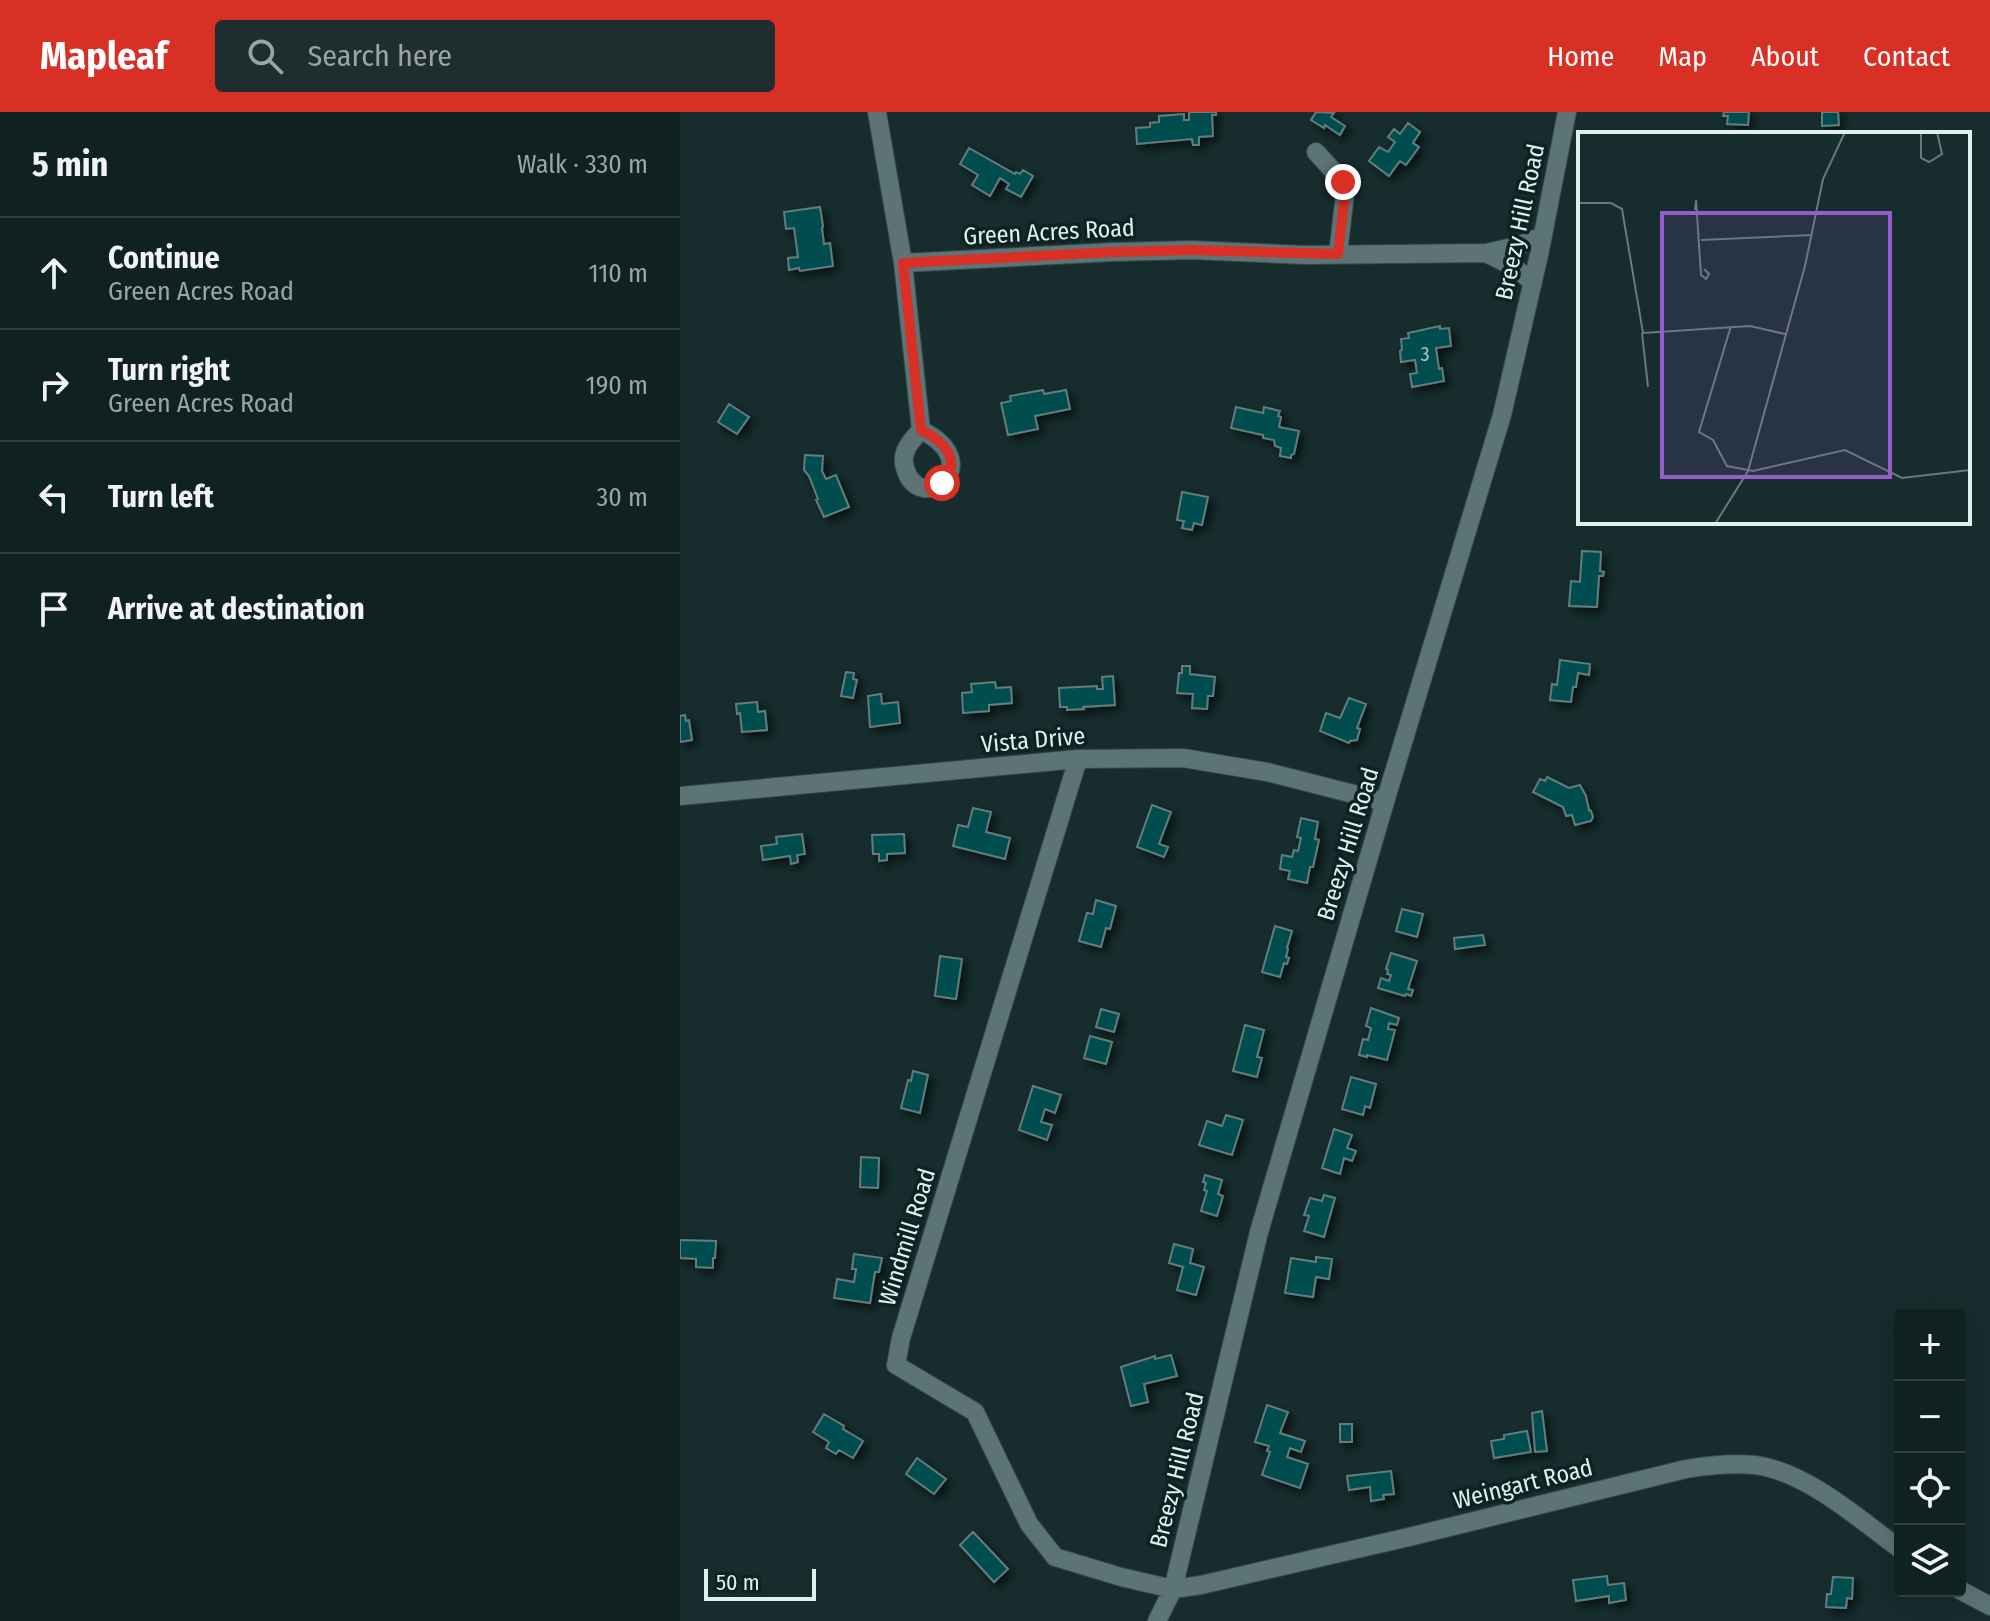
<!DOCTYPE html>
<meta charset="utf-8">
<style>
body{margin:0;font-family:"Fira Sans Condensed",sans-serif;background:#1e2e2f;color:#f1f3f6}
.controls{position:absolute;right:24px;bottom:24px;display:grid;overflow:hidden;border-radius:8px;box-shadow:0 8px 32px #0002}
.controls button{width:72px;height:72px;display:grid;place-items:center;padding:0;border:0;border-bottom:2px solid #303e40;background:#102122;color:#f1f3f6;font:40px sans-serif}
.scale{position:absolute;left:24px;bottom:20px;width:112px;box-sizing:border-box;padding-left:8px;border:4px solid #e2eff0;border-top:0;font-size:22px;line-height:28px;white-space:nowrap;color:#e2eff0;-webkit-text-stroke:6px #0c2324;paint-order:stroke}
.stop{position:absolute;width:24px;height:24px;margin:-18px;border:6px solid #d93025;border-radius:50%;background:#fff}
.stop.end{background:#d93025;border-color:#fff;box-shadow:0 2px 8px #0008}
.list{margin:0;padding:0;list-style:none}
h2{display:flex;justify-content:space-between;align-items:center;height:104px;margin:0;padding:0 32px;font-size:34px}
h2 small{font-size:26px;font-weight:400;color:#9ca3a5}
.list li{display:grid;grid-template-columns:52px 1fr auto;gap:24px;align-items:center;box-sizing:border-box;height:112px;padding:0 32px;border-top:2px solid #303e40}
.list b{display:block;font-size:30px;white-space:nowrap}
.list p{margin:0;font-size:26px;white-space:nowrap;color:#9ca3a5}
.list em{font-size:26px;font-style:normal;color:#9ca3a5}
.icon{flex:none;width:44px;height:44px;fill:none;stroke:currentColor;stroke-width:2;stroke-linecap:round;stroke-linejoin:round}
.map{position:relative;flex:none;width:1310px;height:1509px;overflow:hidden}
header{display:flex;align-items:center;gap:48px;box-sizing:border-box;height:112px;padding:0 40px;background:#d93025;color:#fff}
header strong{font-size:38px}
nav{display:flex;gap:44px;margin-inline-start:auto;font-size:28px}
.search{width:560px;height:72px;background:#1e2e2f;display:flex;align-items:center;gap:20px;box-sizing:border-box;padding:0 28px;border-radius:8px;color:#9ca3a5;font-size:30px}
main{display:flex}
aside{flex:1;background:#102122}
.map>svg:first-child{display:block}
.building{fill:#034d50;stroke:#637b7c;stroke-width:2;filter:url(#shadow)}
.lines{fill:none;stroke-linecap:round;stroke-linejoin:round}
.minor-casing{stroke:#37494a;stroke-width:20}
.minor{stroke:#5c7475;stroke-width:18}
.route{stroke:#d93025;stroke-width:10}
.labels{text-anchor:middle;stroke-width:7;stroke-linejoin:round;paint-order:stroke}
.number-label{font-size:20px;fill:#aac6c8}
.street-label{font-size:24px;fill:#e2eff0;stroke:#0c2324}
.inset-road{fill:none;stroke:#687a7b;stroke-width:2}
.view{fill:#955dcb;fill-opacity:0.15;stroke:#955dcb;stroke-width:4}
.inset-edge{fill:none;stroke:#e2eff0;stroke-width:4}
</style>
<header>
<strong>Mapleaf</strong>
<div class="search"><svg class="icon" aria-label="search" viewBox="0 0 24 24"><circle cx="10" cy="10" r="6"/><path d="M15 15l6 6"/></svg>Search here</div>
<nav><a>Home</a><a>Map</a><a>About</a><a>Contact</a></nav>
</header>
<main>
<aside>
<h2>5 min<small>Walk · 330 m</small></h2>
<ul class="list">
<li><svg class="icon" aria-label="ahead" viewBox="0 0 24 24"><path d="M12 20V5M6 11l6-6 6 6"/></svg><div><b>Continue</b><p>Green Acres Road</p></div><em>110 m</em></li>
<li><svg class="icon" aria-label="right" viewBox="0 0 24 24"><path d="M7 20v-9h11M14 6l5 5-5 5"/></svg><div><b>Turn right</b><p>Green Acres Road</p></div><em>190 m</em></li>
<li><svg class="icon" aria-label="left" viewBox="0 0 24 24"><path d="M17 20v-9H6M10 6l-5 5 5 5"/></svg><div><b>Turn left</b></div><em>30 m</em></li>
<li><svg class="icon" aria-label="arrive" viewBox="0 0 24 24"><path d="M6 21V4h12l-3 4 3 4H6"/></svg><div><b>Arrive at destination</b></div></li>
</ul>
</aside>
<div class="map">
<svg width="1310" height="1509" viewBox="0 0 1310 1509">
<defs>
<filter id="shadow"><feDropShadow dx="4.5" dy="4.5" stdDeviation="4" flood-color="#0009"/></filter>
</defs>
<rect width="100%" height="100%" fill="#162c2d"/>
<path class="building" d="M509,0H536V3H532L533,24L519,25V33H513L512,27L457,32L456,16L470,15V11L479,10V4L504,2V8H509Z
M636,0L654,1L651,5L665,14L660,23L645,13L644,16L631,8Z
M1044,0H1069L1068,13L1047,12L1048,4H1043Z
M1142,0H1158L1159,13L1142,14Z
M728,11L740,20L733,31L739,35L726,53L720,49L709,64L689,49L699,35L708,40L715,30L708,25L714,17L720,22Z
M289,36L335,62L336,60L340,62L343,58L353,64L341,85L326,77L329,72L320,66L310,84L292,73L298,63L280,52Z
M140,95L143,114L142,116L144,132L150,131L153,154L120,159L119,156L109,158L108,146L118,145L114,116L106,117L104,100Z
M760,214V217L769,216L771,234L756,236L759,257L762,256L764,269L732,275L730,262L737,261L735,248L721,250L720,239L722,238L721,227L729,226L728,221Z
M363,278L364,282L386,278L390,297L355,304L358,317L328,323L321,291L331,289L330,284Z
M49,292L69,305L57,322L38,310Z
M556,295L583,301L584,295L600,299L598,304L601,305L599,315L619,319L614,342L611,343V346L600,344L601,336L595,334L594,328L583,326V323L551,316Z
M125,343L143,344L142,359L146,367L156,363L169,395L144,405L136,388L138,387L129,364L124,358Z
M502,380L528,385L522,413L514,411L512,418L502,416L504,409L497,408Z
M902,439L921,440L920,459L924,460L923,464H919L917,495L889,494L891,469L900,470Z
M880,548L910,552L909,563L898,561L896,575H893L891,590L870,588L872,572L877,573Z
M502,554H510V562L535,565L533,584H528L527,597L512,596L513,582L497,581L499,561H502Z
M166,560L174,561L173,567L177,568L173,586L161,584Z
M433,564L435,593L403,595L404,597L387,598V595H380L379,576L417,574V577H423L422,565Z
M315,570L316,576L331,575L332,591L309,593V599L283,601L282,581L292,580L291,572Z
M201,582L202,592L218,590L220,611L190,615L188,584Z
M669,586L686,592L677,616L680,617L677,628L670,629L669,631L640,619L646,601L660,606Z
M77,590L78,600L85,599L87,618L62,620L60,601L57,602L56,592Z
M5,603L6,609L9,608L12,628L0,630V604Z
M867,665L889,676L900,673L906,684L909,698L911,699L913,705L911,709L895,713L892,703L886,704L883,695L853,680L860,667L865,669Z
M472,693L491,700L479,732L488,735L484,745L457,735Z
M293,696L311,700L306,720L330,726L325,747L273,734L278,713L288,715Z
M621,706L638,710L635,727L639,728L633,755H630L627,771L608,767L610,759L600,757L602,743L612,745L614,738L618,739L621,726L617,725Z
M122,722L125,742L117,743L118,750L111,752L110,744L83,748L81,734L97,732L96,725Z
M224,722L225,741L207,742V748L199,749V742H193L192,723Z
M416,788L436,794L430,817L426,816L421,835L399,829L407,801L413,802Z
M722,797L743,802L737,825L716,819Z
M595,814L612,819L607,836L608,837L606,845L609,846L607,852L604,851L600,865L582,860Z
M803,823L805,833L775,837L774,826Z
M711,841L737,849L728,877L733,878L731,884L726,882L725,884L698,876L701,866L709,869L711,863L707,862L708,858L706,857Z
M260,844L282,847L276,887L255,884Z
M691,896L719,906L717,913L709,911L708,917L715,918L707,948L687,943V945L679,943L683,927L688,928L691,916L686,914Z
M421,897L439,902L434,920L416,915Z
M565,913L584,918L577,945L582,946L577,965L553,959Z
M410,924L432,930L426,952L404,946Z
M233,959L248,963L240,1001L221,996L228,968L231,969Z
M671,965L696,972L690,996L685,994L683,1003L662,997Z
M353,974L381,983L375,1001L365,997L361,1010L372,1013L367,1028L339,1018Z
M546,1003L563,1008L552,1043L519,1033L527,1009L542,1014Z
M654,1017L672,1023L667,1036L676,1039L672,1049L664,1046L660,1062L642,1056Z
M181,1045L199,1046L198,1076L180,1075Z
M525,1063L542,1068L538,1082L543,1084L537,1104L521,1099L527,1079L524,1078L526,1071L523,1070Z
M644,1083L655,1086L644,1125L624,1119L629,1104L624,1103L630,1086L642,1089Z
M0,1128L36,1129L35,1146H33V1156L16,1155V1147L0,1146Z
M494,1132L513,1137L510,1151L524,1155L516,1183L497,1178L503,1155L489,1151Z
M174,1142L202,1146L199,1160H195L190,1191L154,1186L157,1167L174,1170L176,1157H172Z
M636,1145L652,1147L649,1167L636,1165L633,1185L605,1181L611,1146L636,1150Z
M491,1243L497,1264L464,1272L468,1290L451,1294L441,1255L475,1244V1247Z
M587,1293L608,1300L600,1321L625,1329L621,1340L610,1336L607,1345L628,1352L620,1376L582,1363L590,1340L587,1339L589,1334L575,1330Z
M862,1299L867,1339L855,1340L852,1301Z
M144,1302L164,1314L163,1317L183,1329L173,1346L159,1338L156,1342L146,1336L149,1330L133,1320Z
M660,1312H672V1330H660Z
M847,1319L851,1340L814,1346L811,1329L824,1327V1323Z
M237,1346L266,1367L254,1382L226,1362Z
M711,1359L714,1382L703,1383L704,1387L691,1389L690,1375L669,1378L667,1364Z
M293,1420L328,1457L314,1470L280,1433Z
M927,1464L928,1473L944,1471L946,1488L929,1491V1484L896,1489L893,1468Z
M1153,1465L1173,1466L1172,1487L1167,1486L1166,1496L1146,1495L1147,1482H1151Z"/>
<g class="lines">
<g class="minor-casing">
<path id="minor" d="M197,0L223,151L241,318C231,329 220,340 225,356C240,406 310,352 241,318
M636,40L663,70L665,82L658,142
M806,141L832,154L853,170
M223,151L433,140L512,138L626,143L806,141L837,134L863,124
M398,647L221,1226L216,1253L295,1300L349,1412L375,1445L441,1465L493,1477L521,1473L733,1424L1006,1357C1029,1353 1052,1351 1075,1353C1127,1360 1179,1407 1220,1437
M0,684L398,647L503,646L587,660L705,690
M1280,1478L1310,1494
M477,1509L493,1477L579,1120L705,690L822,303L859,143L887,0"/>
</g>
<use href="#minor" class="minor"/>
</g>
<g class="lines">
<path class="route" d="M262,371C284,348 262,328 241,318L223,151L433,140L512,138L658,142L665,82L663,70"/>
</g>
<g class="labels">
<g class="number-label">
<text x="745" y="249">3</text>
</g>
<g class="street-label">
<text transform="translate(840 110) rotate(-78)" y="8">Breezy Hill Road</text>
<text transform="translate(369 120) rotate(-3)" y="8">Green Acres Road</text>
<text transform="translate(353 628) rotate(-5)" y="8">Vista Drive</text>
<text transform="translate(668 732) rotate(-73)" y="8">Breezy Hill Road</text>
<text transform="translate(227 1125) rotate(-73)" y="8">Windmill Road</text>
<text transform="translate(497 1358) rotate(-76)" y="8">Breezy Hill Road</text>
<text transform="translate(843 1372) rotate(-14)" y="8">Weingart Road</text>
</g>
</g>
<g transform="translate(898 20)">
<rect width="392" height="392" fill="#162c2d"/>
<path class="inset-road" d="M343,0V26L351,30L364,22L359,0M0,71H33L44,77L65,201L172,194L207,202M117,78L118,68L123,143L128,147L131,142L126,137M123,108L234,103M153,194L121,300L135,308L149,334L175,339L267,318L324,346L392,338M64,201L70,255M137,392L170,339L227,134L245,47L267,0"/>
<path class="view" d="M84,81H312V345H84Z"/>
<rect width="392" height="392" class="inset-edge"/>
</g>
</svg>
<div class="controls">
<button>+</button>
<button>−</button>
<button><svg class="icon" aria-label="locate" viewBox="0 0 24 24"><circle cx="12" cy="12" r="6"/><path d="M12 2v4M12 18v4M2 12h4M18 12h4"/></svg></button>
<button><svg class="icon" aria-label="layers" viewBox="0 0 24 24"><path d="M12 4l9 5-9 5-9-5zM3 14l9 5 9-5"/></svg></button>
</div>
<div class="scale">50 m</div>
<div class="stop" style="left:262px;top:371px"></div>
<div class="stop end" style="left:663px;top:70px"></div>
</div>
</main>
